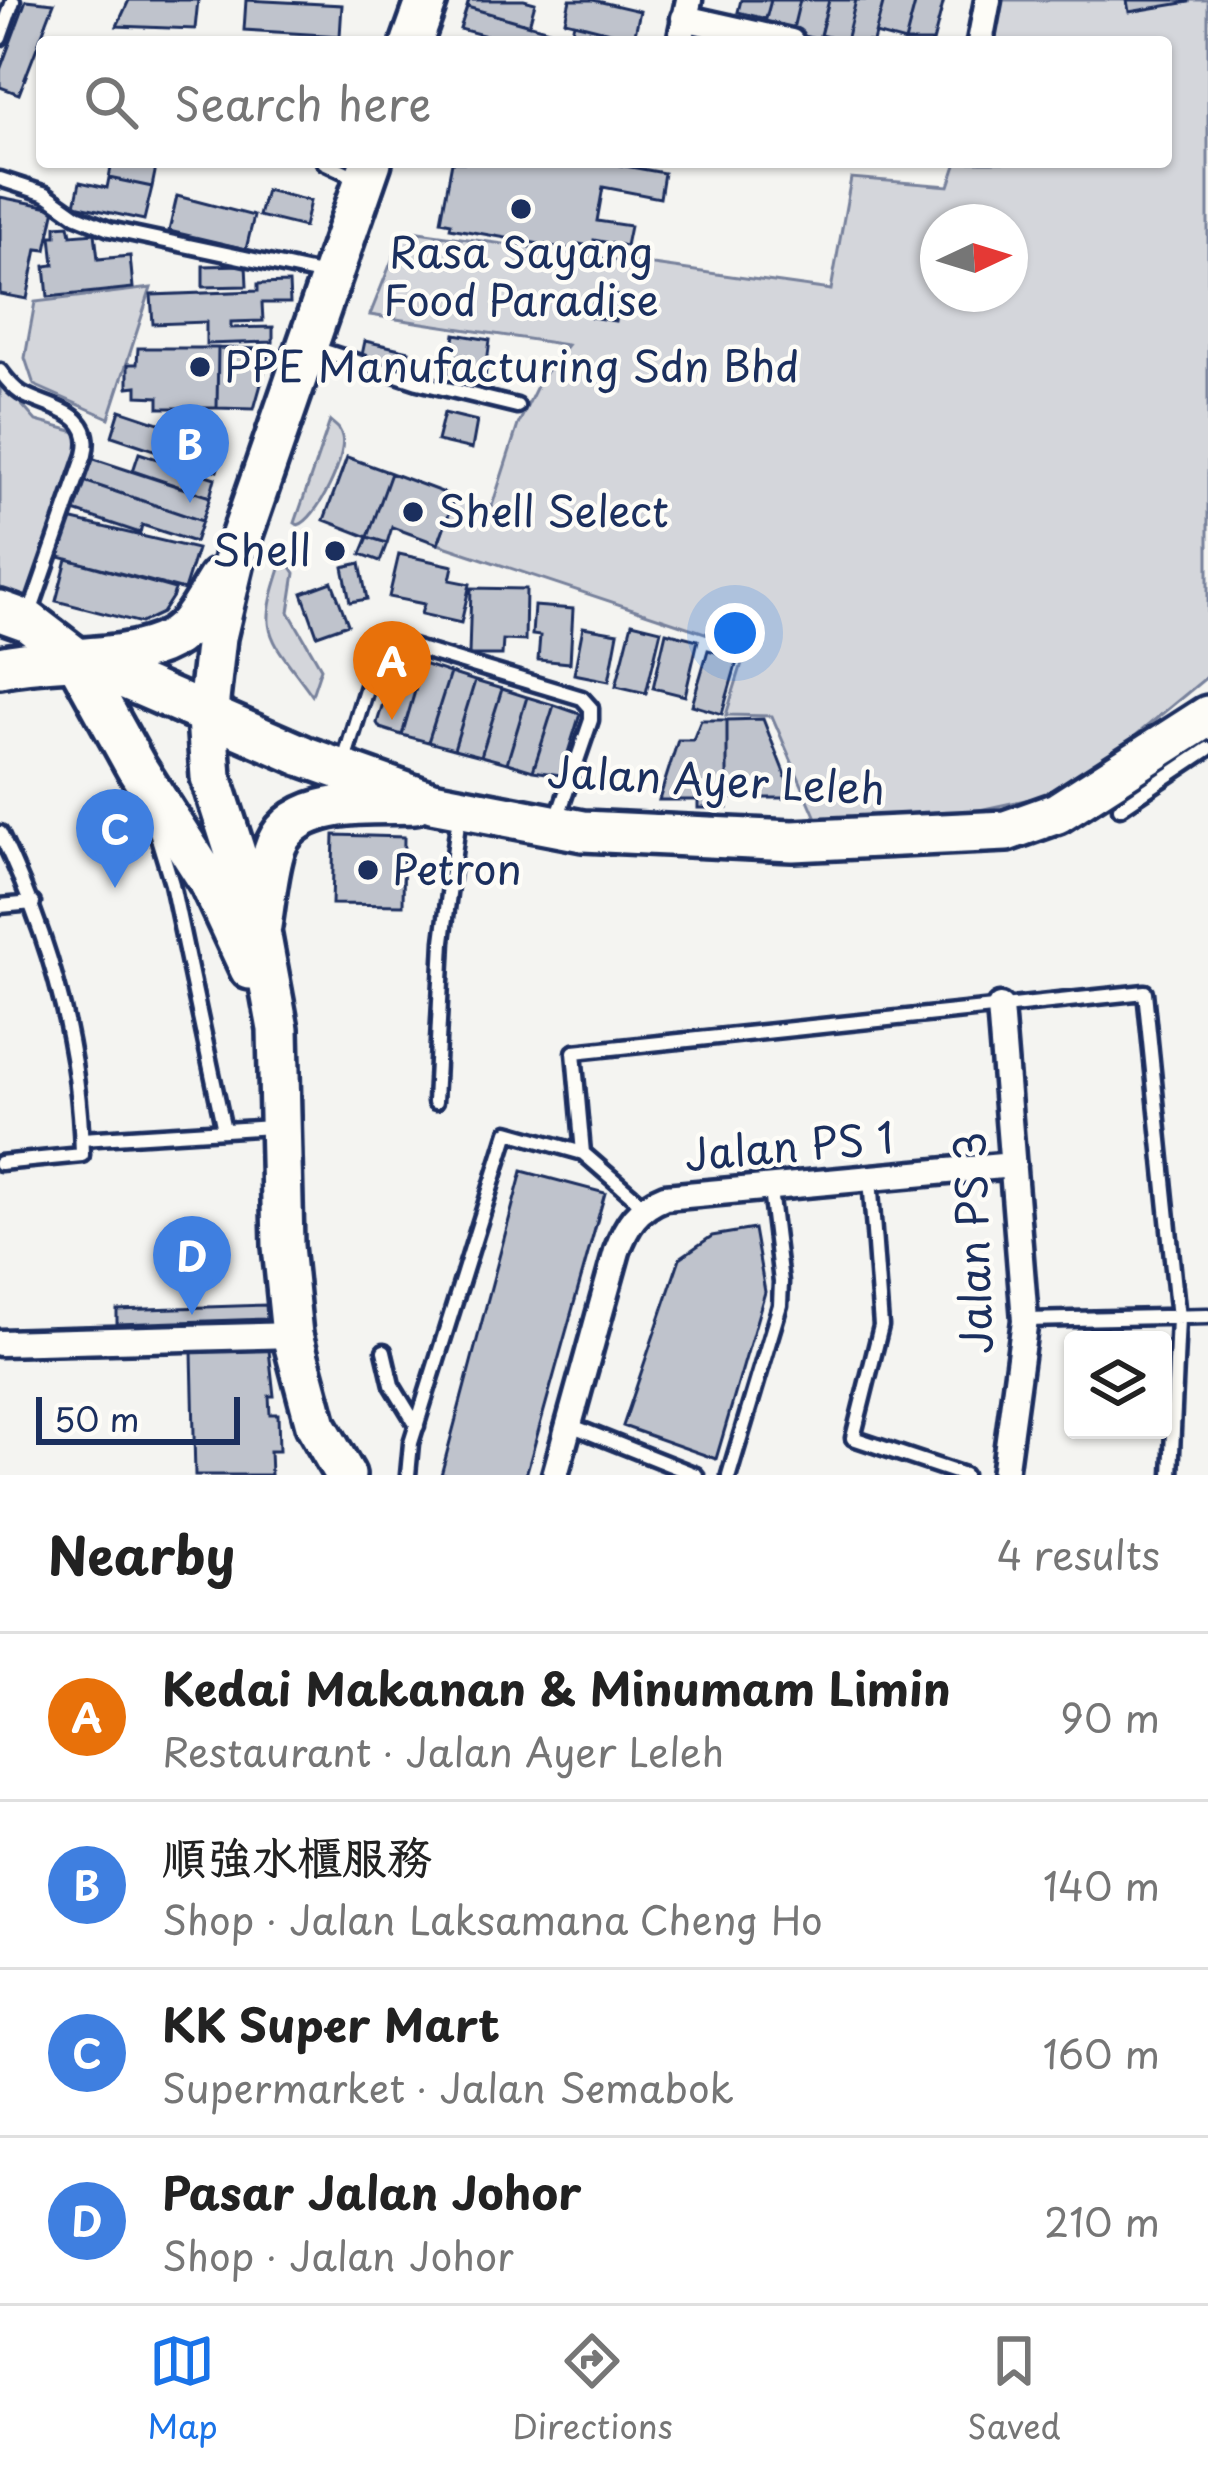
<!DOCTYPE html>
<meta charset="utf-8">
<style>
body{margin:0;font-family:"Playpen Sans","LXGW WenKai TC",sans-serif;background:#f2f2f2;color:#222}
.controls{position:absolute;right:36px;bottom:36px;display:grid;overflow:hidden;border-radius:12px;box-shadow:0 3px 9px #0004}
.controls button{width:108px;height:108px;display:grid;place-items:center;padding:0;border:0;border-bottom:3px solid #e0e0e0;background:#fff;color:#222;font:60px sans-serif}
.compass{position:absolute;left:920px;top:204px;width:108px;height:108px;border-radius:50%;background:#fff;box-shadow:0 3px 9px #0004;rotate:86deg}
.scale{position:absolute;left:36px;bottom:30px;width:204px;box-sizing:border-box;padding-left:12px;border:6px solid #1b2f5e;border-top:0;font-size:33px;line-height:42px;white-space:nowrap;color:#1b2f5e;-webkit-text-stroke:9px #fdfcf7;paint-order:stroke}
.you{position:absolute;left:735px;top:633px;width:42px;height:42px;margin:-30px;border:9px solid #fff;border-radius:50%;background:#1a73e8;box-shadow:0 0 0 18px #1a73e833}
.badge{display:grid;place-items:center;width:78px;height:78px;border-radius:50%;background:#1a73e8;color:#fff;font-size:39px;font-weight:700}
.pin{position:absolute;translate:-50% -99px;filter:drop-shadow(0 3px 6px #0008)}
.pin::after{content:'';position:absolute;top:63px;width:42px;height:36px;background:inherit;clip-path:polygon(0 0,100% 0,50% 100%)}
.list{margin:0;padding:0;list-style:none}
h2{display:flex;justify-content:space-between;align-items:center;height:156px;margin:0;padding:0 48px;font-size:51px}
h2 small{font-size:39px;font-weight:400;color:#767676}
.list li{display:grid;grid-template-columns:78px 1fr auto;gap:36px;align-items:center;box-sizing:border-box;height:168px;padding:0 48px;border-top:3px solid #e0e0e0}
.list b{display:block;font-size:45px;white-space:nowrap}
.list p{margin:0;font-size:39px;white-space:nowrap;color:#767676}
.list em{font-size:39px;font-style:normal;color:#767676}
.icon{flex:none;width:66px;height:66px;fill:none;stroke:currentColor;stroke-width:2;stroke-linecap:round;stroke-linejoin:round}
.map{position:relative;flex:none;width:1208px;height:1475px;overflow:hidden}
.search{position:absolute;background:#fff;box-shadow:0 3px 9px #0004;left:36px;right:36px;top:36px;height:132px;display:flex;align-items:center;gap:30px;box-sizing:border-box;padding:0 42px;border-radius:12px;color:#767676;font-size:45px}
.sheet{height:828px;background:#fff}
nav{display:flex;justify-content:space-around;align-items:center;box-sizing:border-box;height:168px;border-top:3px solid #e0e0e0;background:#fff;font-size:33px;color:#767676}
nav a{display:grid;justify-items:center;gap:6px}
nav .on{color:#1a73e8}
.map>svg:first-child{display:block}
.green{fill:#d4d6db;stroke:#78829c;stroke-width:3;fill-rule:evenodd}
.building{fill:#bfc3cc;stroke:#1b2f5e;stroke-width:3}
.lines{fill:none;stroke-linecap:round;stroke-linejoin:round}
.service-casing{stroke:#1b2f5e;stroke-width:21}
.minor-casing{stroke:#1b2f5e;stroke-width:33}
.primary-casing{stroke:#1b2f5e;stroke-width:48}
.service{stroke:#fdfcf7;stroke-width:12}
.minor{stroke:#fdfcf7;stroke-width:24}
.primary{stroke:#fdfcf7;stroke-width:39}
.poi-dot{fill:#1b2f5e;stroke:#fdfcf7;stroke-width:4.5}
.labels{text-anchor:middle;stroke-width:9;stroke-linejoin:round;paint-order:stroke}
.poi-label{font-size:42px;fill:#1b2f5e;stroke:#fdfcf7;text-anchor:start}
.street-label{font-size:42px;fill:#1b2f5e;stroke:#fdfcf7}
</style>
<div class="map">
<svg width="1208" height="1475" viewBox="0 0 1208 1475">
<rect width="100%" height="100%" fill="#f4f4f1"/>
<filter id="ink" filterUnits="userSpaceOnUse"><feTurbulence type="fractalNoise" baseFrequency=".00833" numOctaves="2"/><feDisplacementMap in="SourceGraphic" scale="24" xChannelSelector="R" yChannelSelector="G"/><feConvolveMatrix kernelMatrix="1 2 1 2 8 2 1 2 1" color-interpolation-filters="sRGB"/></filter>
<g filter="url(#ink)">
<path class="green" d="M998,0H1208V676L1129,741L1044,796L938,819L819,825L772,716L726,715L747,647L438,544L455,497L492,506L518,425L541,378L567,345L370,315L404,230L831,290L851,178L949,186L957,162H1166V42H988ZM938,222H1010V294H938Z
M151,288L109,418L34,385L25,358L35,302Z
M0,380L36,421L80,433L85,439L27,607L0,598Z
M330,421C337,427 340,428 342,437C347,457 317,520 298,525L295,523Z
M284,557L295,573L289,612L321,668L312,695C266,631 257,636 284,557Z"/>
<path class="building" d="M26,0L54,3L19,94L0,87V70Z
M129,0H198L195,29L117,26Z
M246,0L342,5L340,36L244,30Z
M469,0H524L535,3L529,25L467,7Z
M570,0H593L640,11L634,38L565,21Z
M741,0H771L766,19L738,12Z
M771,0H800L792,33L764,26Z
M800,0H829L819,40L792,33Z
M829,0H856L846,41L820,35Z
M856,0H884L873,42L846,41Z
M884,0H916L905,42L875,34Z
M916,0H944L933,42H905Z
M1127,0H1189V2L1129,12Z
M467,7L549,30L545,42H509L460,29Z
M574,23L641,40V42H569Z
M92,162H157L152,187L109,178L111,167Z
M452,162H621L620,165L664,173L660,198L603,187L597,221L630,226L626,246L594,240L593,247L580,244L579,251L450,228L451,223L441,221Z
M109,178L152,187L144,220L75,205L80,182L107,188Z
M266,190L310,201L304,227L259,216Z
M177,196L254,216L246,249L169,231Z
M0,197L55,208L46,250L37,249L27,299L0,294Z
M69,225L71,235L95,233L98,259L130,256L133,288L48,297L45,266L54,265L51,236H56V226Z
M246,265L247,286L203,287V266Z
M289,283L290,303H262L263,321L231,322V328L273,327V342L206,344V322L153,324L151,295L258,291V284Z
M595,293L619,296L615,321L591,317Z
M455,334L490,340L485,378L449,372Z
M365,341L409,351L406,365L362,355Z
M138,348H218L217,408H159V397L137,396V386L128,387V364H137Z
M218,348L271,349L254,409L217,408Z
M120,410L225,445L217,471L112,436Z
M444,413L477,421L472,449L437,441Z
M139,453L215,478L210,497L133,471Z
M347,457L391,473L368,537L324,520Z
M91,458L210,497L202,521L84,481Z
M391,473L455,497L438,544L392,527L387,543L368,537Z
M81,480L202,521L195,542L142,525L140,533L71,510Z
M69,519L197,549L184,590L59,557Z
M368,537L387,543L380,561L361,554Z
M399,554L453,566L450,580L470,584L461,623L421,614L424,604L389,597Z
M67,559L175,589L173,596L162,613L141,623L56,601Z
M360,563L367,599L350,602L343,567Z
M332,582L348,624L317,635L302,593Z
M471,588L526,589L525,641L503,640L502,655H469Z
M534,606L573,609L570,663L538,660L540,636L532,635Z
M632,623L661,630L646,693L616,686Z
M583,627L618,633L609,681L574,674Z
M666,632L698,640L685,696L653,688Z
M708,650L738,658L722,714L692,705Z
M397,656L423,664L402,735L380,728L377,723Z
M423,664L450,673L428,742L402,735Z
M450,673L475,681L454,749L428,742Z
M475,681L502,689L481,756L454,749Z
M502,689L527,697L507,763L481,756Z
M527,697L554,705L533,771L507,763Z
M554,705L580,714L561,775L533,771Z
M763,719L794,798H727V720Z
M701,720H727V808H698V800H659L678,740H693Z
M334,835L404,837L403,905L332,904Z
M522,1171L605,1193L526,1475H441Z
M754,1229L765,1292L716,1459L623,1426L680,1258L712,1236Z
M266,1305L267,1319L117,1324V1310Z
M269,1350L274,1396H269L270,1414H278L279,1451H270L271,1475H195L192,1352Z"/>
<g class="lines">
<g class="service-casing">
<path id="service" d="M0,38L13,1
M324,162L358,178
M0,179L46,194L77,216L109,229L325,275
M315,348L418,382L517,406
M0,371C6,379 13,388 21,393C48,409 96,410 85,455L30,613
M343,764L378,650L388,641L399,643L582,698L591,708V720L557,819
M1120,808L1208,749
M155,828L172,884L224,1130
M0,833C49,935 80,1041 82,1155L0,1163
M0,906L33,903
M435,1102L443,941L459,815
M82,1139L272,1127
M583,1153L574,1052L1145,992L1178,1318L1171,1475
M870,1178L881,1326L853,1438L964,1475
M1026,1320L1208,1316
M384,1351L392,1385L417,1426
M570,1425L696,1475
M408,1475L411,1443L508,1132L583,1153L644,1206
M729,1475L780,1305L781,1282L770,1190"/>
</g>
<g class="minor-casing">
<path id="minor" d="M684,18L791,42
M680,42L689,0
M980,42L988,0
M1000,1007L1025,1320L1004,1475
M0,1343L292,1335
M555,1475L617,1251C627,1224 637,1208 665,1197L1013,1165"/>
</g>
<g class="primary-casing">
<path id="primary" d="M412,42L427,0
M0,611L28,621L75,657L303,756L432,802L583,831L793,841L1006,831L1057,813L1208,716
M75,657L136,767L210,883L250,969
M0,667C51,655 126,664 171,639C193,627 205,599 218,579
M261,926C265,901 267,875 274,851C290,796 370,805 415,803
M345,1475L316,1425L292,1335L283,1246L278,1029L260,931L211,777L207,718L216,637L237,549L371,162"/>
</g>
<use href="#service" class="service"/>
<use href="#minor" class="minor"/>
<use href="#primary" class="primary"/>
</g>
</g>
<g class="poi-dot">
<circle cx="521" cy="209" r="12"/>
<circle cx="200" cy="367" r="12"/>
<circle cx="413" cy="512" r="12"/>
<circle cx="335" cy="551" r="12"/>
<circle cx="368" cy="870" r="12"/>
</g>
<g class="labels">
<g class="poi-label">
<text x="521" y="268" text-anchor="middle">Rasa Sayang<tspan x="521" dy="48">Food Paradise</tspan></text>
<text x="224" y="382">PPE Manufacturing Sdn Bhd</text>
<text x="437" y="527">Shell Select</text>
<text x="311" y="566" text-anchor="end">Shell</text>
<text x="392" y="885">Petron</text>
</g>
<g class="street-label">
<text transform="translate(716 781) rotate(3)" y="15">Jalan Ayer Leleh</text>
<text transform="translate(789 1147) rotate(-5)" y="15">Jalan PS 1</text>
<text transform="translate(974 1243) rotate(-92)" y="15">Jalan PS 3</text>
</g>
</g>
</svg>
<div class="controls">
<button><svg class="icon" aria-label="layers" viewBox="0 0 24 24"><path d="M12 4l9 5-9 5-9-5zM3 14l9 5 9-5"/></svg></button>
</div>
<svg class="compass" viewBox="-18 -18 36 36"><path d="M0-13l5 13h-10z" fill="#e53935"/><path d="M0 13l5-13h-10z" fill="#767676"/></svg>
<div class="scale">50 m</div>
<div class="you"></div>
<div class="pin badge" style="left:392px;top:720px;background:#e8710a">A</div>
<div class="pin badge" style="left:190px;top:503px;background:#3f7fe0">B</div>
<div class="pin badge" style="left:115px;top:888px;background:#3f7fe0">C</div>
<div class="pin badge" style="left:192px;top:1315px;background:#3f7fe0">D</div>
<div class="search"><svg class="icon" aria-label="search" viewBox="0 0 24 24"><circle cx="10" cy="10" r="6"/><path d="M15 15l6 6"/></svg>Search here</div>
</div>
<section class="sheet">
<h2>Nearby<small>4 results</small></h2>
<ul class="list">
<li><span class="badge" style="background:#e8710a">A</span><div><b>Kedai Makanan &amp; Minumam Limin</b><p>Restaurant · Jalan Ayer Leleh</p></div><em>90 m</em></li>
<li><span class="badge" style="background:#3f7fe0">B</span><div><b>順強水櫃服務</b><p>Shop · Jalan Laksamana Cheng Ho</p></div><em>140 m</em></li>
<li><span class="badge" style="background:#3f7fe0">C</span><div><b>KK Super Mart</b><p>Supermarket · Jalan Semabok</p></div><em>160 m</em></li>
<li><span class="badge" style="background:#3f7fe0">D</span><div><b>Pasar Jalan Johor</b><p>Shop · Jalan Johor</p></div><em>210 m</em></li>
</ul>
</section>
<nav>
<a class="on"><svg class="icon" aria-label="map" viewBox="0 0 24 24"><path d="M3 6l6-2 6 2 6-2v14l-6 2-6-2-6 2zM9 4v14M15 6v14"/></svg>Map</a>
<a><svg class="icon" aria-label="directions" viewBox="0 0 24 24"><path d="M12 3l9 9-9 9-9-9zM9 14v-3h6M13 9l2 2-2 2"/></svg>Directions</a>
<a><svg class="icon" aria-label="saved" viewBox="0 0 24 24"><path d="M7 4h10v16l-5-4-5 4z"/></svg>Saved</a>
</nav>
